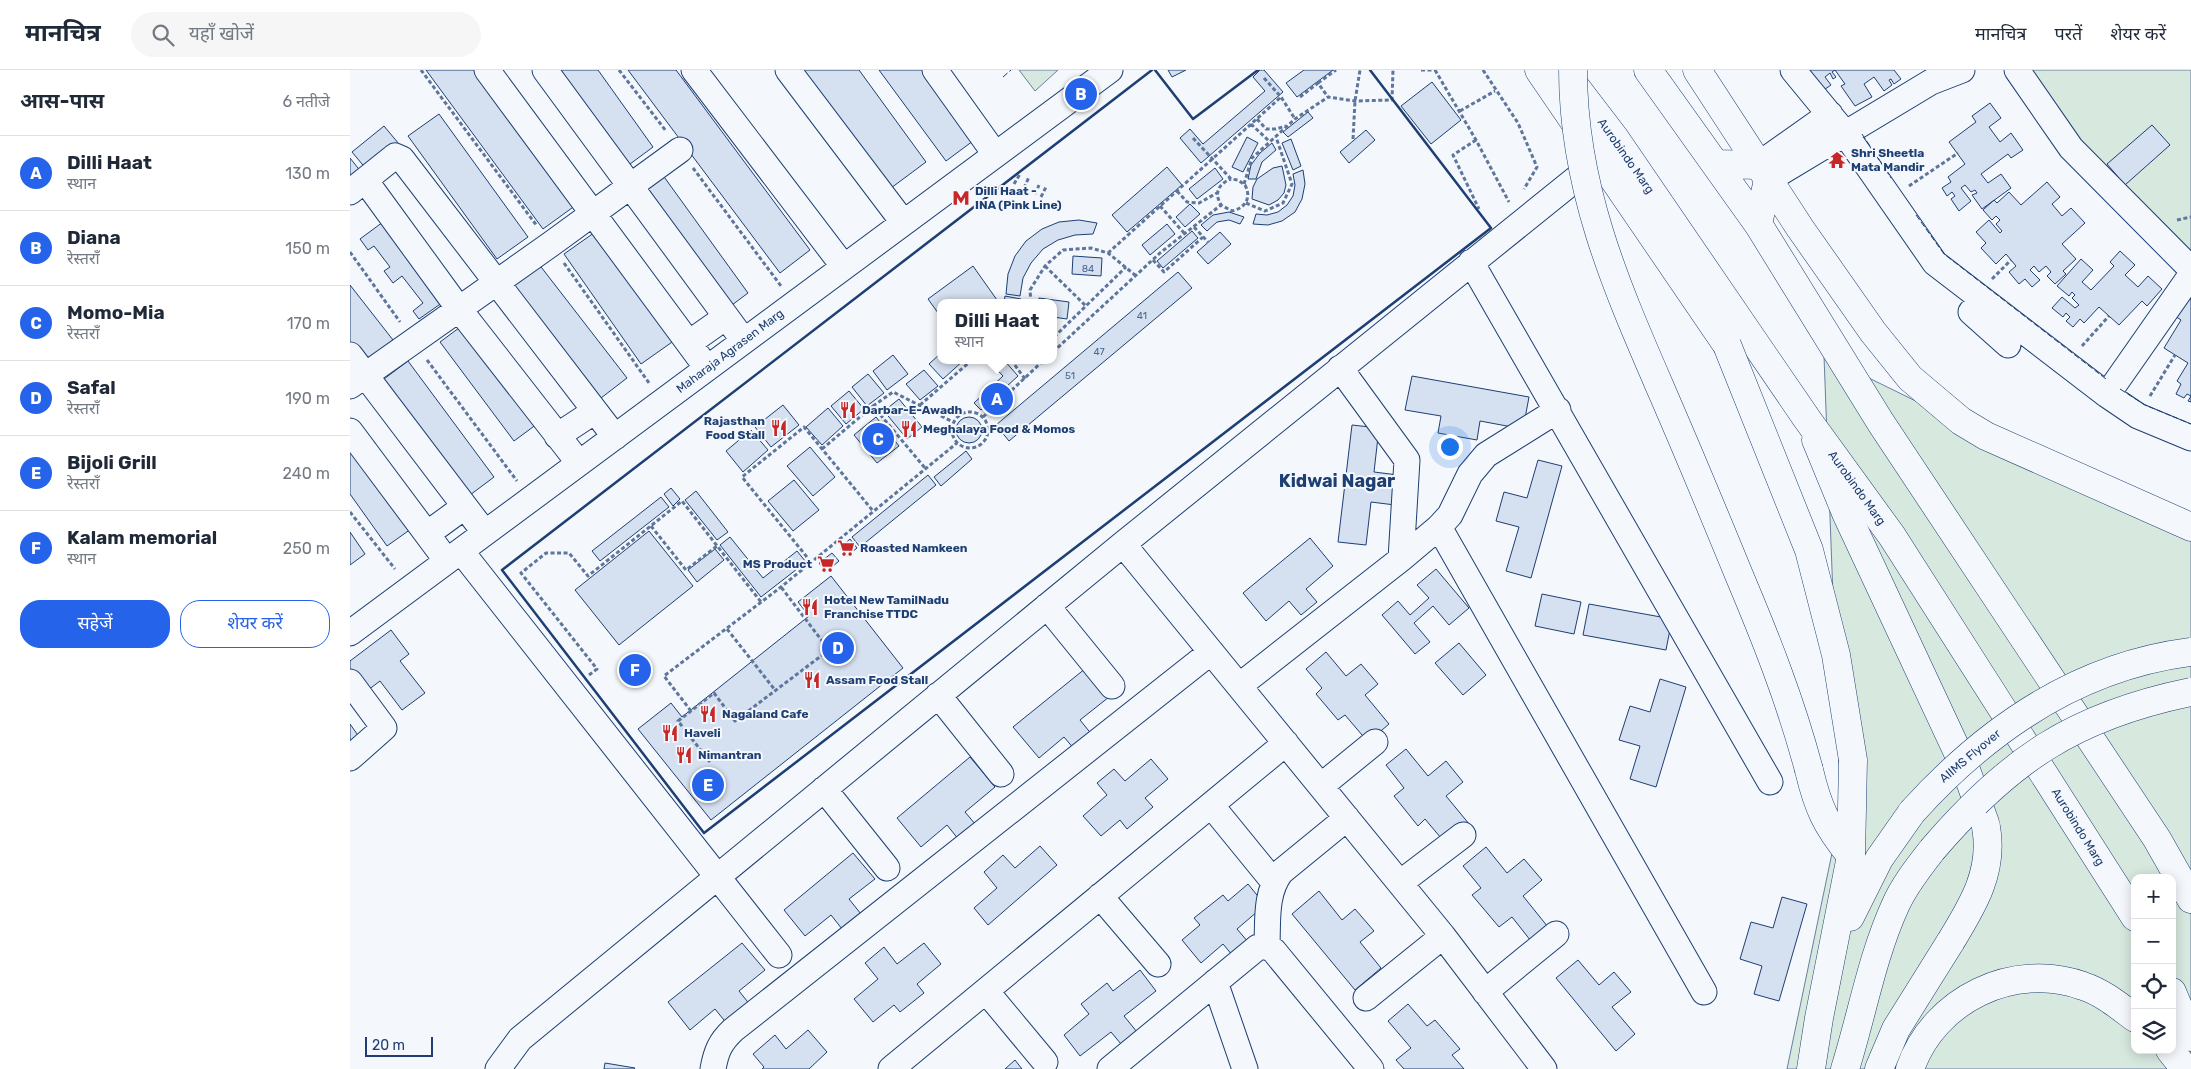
<!DOCTYPE html>
<html lang="hi">
<meta charset="utf-8">
<style>
body{margin:0;font-family:Rubik,"Noto Sans Devanagari",sans-serif;background:#f6f6f7;color:#1f2937}
.controls{position:absolute;right:15px;bottom:15px;display:grid;overflow:hidden;border-radius:10px;box-shadow:0 2px 12px #0003}
.controls button{width:45px;height:45px;display:grid;place-items:center;padding:0;border:0;border-bottom:1px solid #e0e1e3;background:#fff;color:#1f2937;font:25px sans-serif}
.scale{position:absolute;left:15px;bottom:12px;width:68px;box-sizing:border-box;padding-left:5px;border:2px solid #1d3f73;border-top:0;font-size:14px;line-height:18px;white-space:nowrap;color:#1d3f73;-webkit-text-stroke:4px #f4f7fb;paint-order:stroke}
.you{position:absolute;left:1099px;top:376px;width:18px;height:18px;margin:-12px;border:4px solid #fff;border-radius:50%;background:#1a73e8;box-shadow:0 0 0 8px #1a73e833}
.badge{display:grid;place-items:center;width:32px;height:32px;border-radius:50%;background:#2563eb;color:#fff;font-size:16px;font-weight:700}
.pin{position:absolute;translate:-50% -50%;border:2px solid #fff;box-shadow:0 1px 5px #0006}
.popup{position:absolute;left:587px;top:229px;width:120px;height:65px;box-sizing:border-box;display:grid;place-content:center;border-radius:10px;background:#fff;filter:drop-shadow(0 1px 4px #0005);font-size:16px;white-space:nowrap;color:#747a83}
.popup b{font-size:19px;color:#1f2937}
.popup::after{content:'';position:absolute;left:50%;top:100%;margin-left:-10px;border:10px solid transparent;border-top-color:#fff}
.list{margin:0;padding:0;list-style:none}
h2{display:flex;justify-content:space-between;align-items:center;height:65px;margin:0;padding:0 20px;font-size:21px}
h2 small{font-size:16px;font-weight:400;color:#747a83}
.list li{display:grid;grid-template-columns:32px 1fr auto;gap:15px;align-items:center;box-sizing:border-box;height:75px;padding:0 20px;border-top:1px solid #e0e1e3}
.list b{display:block;font-size:19px;white-space:nowrap}
.list p{margin:0;font-size:16px;white-space:nowrap;color:#747a83}
.list em{font-size:16px;font-style:normal;color:#747a83}
.actions{display:flex;gap:10px;padding:15px 20px}
.actions a{flex:1;padding:11px 0;border:1px solid #2563eb;border-radius:20px;text-align:center;font-size:18px;color:#2563eb}
.actions .main{background:#2563eb;color:#fff}
.icon{flex:none;width:28px;height:28px;fill:none;stroke:currentColor;stroke-width:2;stroke-linecap:round;stroke-linejoin:round}
.map{position:relative;flex:none;width:1841px;height:999px;overflow:hidden}
header{display:flex;align-items:center;gap:30px;box-sizing:border-box;height:70px;padding:0 25px;background:#fff;border-bottom:1px solid #e0e1e3}
header strong{font-size:24px}
nav{display:flex;gap:28px;margin-inline-start:auto;font-size:18px}
.search{width:350px;height:45px;background:#f6f6f7;display:flex;align-items:center;gap:12px;box-sizing:border-box;padding:0 18px;border-radius:28px;color:#747a83;font-size:19px}
main{display:flex}
aside{flex:1;background:#fff}
.map>svg:first-child{display:block}
.green{fill:#d7e8df;stroke:#687fa3;fill-rule:evenodd}
.building{fill:#d5e0f0;stroke:#1d3f73}
.lines{fill:none;stroke-linecap:round;stroke-linejoin:round}
.minor-casing{stroke:#1d3f73;stroke-width:27}
.major-casing{stroke:#1d3f73;stroke-width:29}
.highway-casing{stroke:#1d3f73;stroke-width:29}
.path{stroke:#5e769c;stroke-width:3;stroke-dasharray:4 2.5;stroke-linecap:butt}
.minor{stroke:#f4f7fb;stroke-width:25}
.major{stroke:#f4f7fb;stroke-width:28}
.highway{stroke:#f4f7fb;stroke-width:28}
.major-bridge-casing{stroke:#1d3f73;stroke-width:29;stroke-linecap:butt}
.highway-bridge-casing{stroke:#1d3f73;stroke-width:29;stroke-linecap:butt}
.major-bridge{stroke:#f4f7fb;stroke-width:28}
.highway-bridge{stroke:#f4f7fb;stroke-width:28}
.fence{stroke:#1d3f73;stroke-width:1;stroke-dasharray:6 2.5;stroke-linecap:butt}
.wall{stroke:#1d3f73;stroke-width:2.5}
.labels{text-anchor:middle;stroke-width:4;stroke-linejoin:round;paint-order:stroke}
.number-label{font-size:10px;fill:#4b6792}
.poi-label{font-size:12px;font-weight:bold;fill:#1d3f73;stroke:#f4f7fb;text-anchor:start}
.street-label{font-size:12px;fill:#1d3f73;stroke:#f4f7fb}
.district-label{font-size:18px;font-weight:bold;fill:#1d3f73;stroke:#f4f7fb}
</style>
<header>
<strong>मानचित्र</strong>
<div class="search"><svg class="icon" aria-label="search" viewBox="0 0 24 24"><circle cx="10" cy="10" r="6"/><path d="M15 15l6 6"/></svg>यहाँ खोजें</div>
<nav><a>मानचित्र</a><a>परतें</a><a>शेयर करें</a></nav>
</header>
<main>
<aside>
<h2>आस-पास<small>6 नतीजे</small></h2>
<ul class="list">
<li><span class="badge">A</span><div><b>Dilli Haat</b><p>स्थान</p></div><em>130 m</em></li>
<li><span class="badge">B</span><div><b>Diana</b><p>रेस्तराँ</p></div><em>150 m</em></li>
<li><span class="badge">C</span><div><b>Momo-Mia</b><p>रेस्तराँ</p></div><em>170 m</em></li>
<li><span class="badge">D</span><div><b>Safal</b><p>रेस्तराँ</p></div><em>190 m</em></li>
<li><span class="badge">E</span><div><b>Bijoli Grill</b><p>रेस्तराँ</p></div><em>240 m</em></li>
<li><span class="badge">F</span><div><b>Kalam memorial</b><p>स्थान</p></div><em>250 m</em></li>
</ul>
<div class="actions"><a class="main">सहेजें</a><a>शेयर करें</a></div>
</aside>
<div class="map">
<svg width="1841" height="999" viewBox="0 0 1841 999">
<rect width="100%" height="100%" fill="#f4f7fb"/>
<path class="green" d="M669,0H708L685,21Z
M1674,0H1841V188L1725,74Z
M1474,286L1841,466V999H1437L1491,740ZM1785,808H1822V980H1785Z"/>
<path class="building" d="M76,0H127L226,135L193,159Z
M205,0H248L303,77L276,97Z
M278,0H326L460,180L430,203Z
M448,0H509L576,92L537,121Z
M529,0H577L627,68L596,91Z
M818,0H836L822,7Z
M910,0H914L933,22L851,93L830,68L840,59L853,74L915,21L903,7Z
M954,0H983L947,27L936,13Z
M1455,0H1485L1482,2L1486,7L1483,9L1480,3L1475,7L1481,15L1471,22Z
M1485,0H1544L1551,9L1544,14L1541,9L1539,10L1542,15L1534,21L1524,7L1514,14L1522,27L1505,36L1491,16L1495,14Z
M1082,12L1111,50L1081,74L1051,36Z
M1640,33L1651,48L1639,57L1650,72L1661,63L1673,80L1661,88L1658,84L1631,104L1638,113L1651,104L1661,118L1632,139L1622,125L1627,123L1625,120L1621,122L1615,115L1611,118L1621,131L1609,141L1601,129L1605,126L1602,122L1597,126L1592,118L1601,112L1598,107L1615,94L1599,72L1626,52L1622,46Z
M958,42L963,48L938,67L933,62Z
M89,44L178,167L147,189L58,66Z
M1802,55L1820,75L1775,115L1757,94Z
M34,56L49,74L17,100L2,82Z
M1016,60L1025,70L999,93L990,82Z
M897,67L908,73L893,102L882,97Z
M941,69L951,96L943,100L932,73Z
M922,73L926,80L912,92L906,109H898L901,95L910,83Z
M0,88L12,103L0,113Z
M932,96L936,115L934,123L928,130L919,135L902,129L903,117L907,109L923,98Z
M817,97L832,115L777,162L762,145Z
M865,98L873,109L847,129L839,119Z
M953,100L955,114L952,129L945,142L932,151L918,155L903,154L906,144L917,145L928,142L937,135L943,126L945,115L943,104Z
M312,104L398,223L382,235L296,116Z
M1697,112L1710,127L1702,134L1712,146L1721,138L1735,153L1712,174L1726,189L1713,201L1716,204L1705,214L1697,206L1701,202L1696,196L1689,202L1684,196L1680,200L1690,210L1682,217L1675,209L1669,214L1659,202L1666,196L1656,184L1646,194L1631,178L1636,173L1626,162L1639,150L1650,163L1652,161L1646,154L1650,150L1646,146L1642,150L1633,140L1644,130L1647,133L1659,122L1671,135Z
M840,134L850,144L835,157L826,147Z
M879,142L894,147L890,154L879,150L867,152L857,161L851,155L863,145Z
M37,149L96,230L69,249L63,241L73,233L52,206L43,213L34,201L40,197L24,176L18,180L10,169Z
M729,150L747,153L743,164L725,165L708,170L693,179L681,193L673,208L670,226L656,224L658,204L665,186L676,171L692,159L709,152Z
M817,154L825,164L800,185L792,175Z
M248,160L325,270L291,294L214,184Z
M842,161L848,168L813,198L807,191Z
M870,162L881,174L858,194L847,182Z
M1770,181L1785,195L1775,205L1788,217L1798,206L1812,219L1797,236L1792,231L1769,255L1749,237L1734,253L1730,249L1723,257L1716,251L1720,247L1716,243L1713,247L1702,238L1712,227L1725,238L1729,235L1722,228L1725,225L1722,222L1719,226L1707,216L1731,189L1743,200L1732,212L1741,220L1764,196L1760,192Z
M723,186L752,188L751,206L722,204Z
M188,193L277,308L251,328L162,213Z
M623,196L647,230L643,233H591V247L578,229Z
M828,202L842,218L659,371L646,355Z
M0,215L43,270L15,292L0,272Z
M655,226L671,229V233H654Z
M1837,227L1841,230V332L1838,331L1841,326L1837,324L1834,328L1826,324L1831,314L1827,311L1838,293L1814,278L1831,250L1825,246Z
M689,228L719,232L717,249L703,247V233H689Z
M113,255L187,354L164,371L90,272Z
M591,283V290H614L593,309L579,294Z
M543,285L558,304L537,320L523,301Z
M638,290H654L668,306L631,340L624,333L653,306Z
M58,291L144,407L116,428L30,312Z
M574,300L588,316L570,330L556,314Z
M518,304L534,323L517,336L502,317Z
M1062,306L1179,327L1173,359L1130,351L1127,370L1088,363L1091,346L1055,340Z
M499,321L514,339L496,354L481,336Z
M549,329L572,357L557,369L534,341Z
M433,335L449,355L421,377L405,357Z
M478,338L493,356L472,375L456,357Z
M526,347L549,376L527,393L504,365Z
M606 360a13 13 0 1 1 26 0a13 13 0 1 1-26 0Z
M1002,355L1029,358L1024,402L1048,405L1045,435L1021,432L1016,475L988,472Z
M401,360L418,380L393,402L376,381Z
M0,373L61,459L37,476L0,424Z
M460,377L485,407L463,426L437,396Z
M616,381L622,389L591,416L584,407Z
M1188,390L1212,396L1181,508L1156,501L1169,457L1146,451L1154,422L1177,428Z
M578,405L586,415L510,477L502,467Z
M444,410L469,440L443,461L418,431Z
M321,418L330,429L323,436L314,424Z
M346,421L378,462L367,470L335,430Z
M311,427L319,437L250,491L242,481Z
M299,461L343,516L269,575L225,520Z
M0,462L15,484L0,495Z
M380,467L413,508L447,481L456,492L411,527L370,475Z
M960,468L983,496L956,519L967,532L951,545L939,531L916,551L893,523Z
M500,469L507,478L497,486L490,478Z
M365,479L374,490L347,512L338,500Z
M482,483L489,491L476,502L469,493Z
M1086,499L1119,538L1099,555L1083,536L1064,553L1080,572L1065,584L1032,545L1048,531L1060,545L1079,528L1067,515Z
M481,506L553,598L361,750L288,659L321,633L332,647L459,546L448,532Z
M1192,524L1231,532L1224,564L1185,556Z
M1239,534L1322,549L1316,580L1233,565Z
M41,560L59,584L50,591L75,623L52,640L30,611L14,623L0,605V591Z
M1109,573L1136,605L1113,625L1085,593Z
M976,582L996,606L1011,594L1028,614L1015,625L1039,654L1018,672L995,645L988,650L966,624L972,618L956,599Z
M736,598L759,627L730,650L743,666L725,680L714,667L689,688L663,657Z
M1310,609L1336,617L1306,717L1280,709L1290,676L1269,670L1280,636L1300,642Z
M0,654L12,671L0,679Z
M1056,679L1078,706L1096,691L1113,712L1096,726L1120,755L1096,774L1075,749L1068,756L1044,726L1054,718L1036,695Z
M620,687L645,717L615,742L626,755L609,770L597,755L571,777L547,748Z
M801,689L818,709L795,728L803,737L777,759L770,750L751,766L733,746L757,725L747,713L764,699L775,711Z
M690,776L707,795L638,855L624,838L647,818L634,802L653,785L665,798Z
M1136,777L1157,803L1174,789L1192,810L1173,826L1198,857L1181,871L1162,847L1149,857L1122,825L1131,818L1113,796Z
M503,783L525,809L499,829L515,849L496,864L481,845L455,866L434,840Z
M898,814L915,835L887,859L899,873L883,886L873,874L851,893L832,870L850,855L844,848L873,825L878,831Z
M969,821L992,850L1005,839L1024,861L1010,872L1031,898L1005,920L942,844Z
M1432,827L1457,834L1429,931L1404,924L1412,896L1390,889L1401,852L1423,858Z
M392,873L415,900L389,921L401,936L378,955L365,939L340,960L318,932Z
M574,873L591,894L567,914L574,923L550,942L544,935L523,952L504,929L528,909L515,893L534,877L547,894Z
M1228,890L1249,915L1264,902L1281,922L1262,937L1285,964L1266,981L1206,908Z
M790,900L806,921L774,946L787,962L771,974L761,962L730,986L714,965L739,944L731,934L757,913L763,921Z
M1058,934L1077,956L1085,950L1110,979L1102,985L1114,999H1054L1046,990L1061,978L1038,951Z
M458,960L477,982L459,999H412L414,997L403,984L425,965L436,979Z
M665,990L672,999H655Z
M255,993L285,998L284,999H254Z"/>
<g class="lines">
<g class="minor-casing">
<path id="minor" d="M137,0L357,298
M195,0L394,271
M344,0L494,197
M438,0L553,152
M585,0L645,84
M1443,0L1494,62L1585,193L1757,325L1788,346L1841,368
M1667,0L1721,78L1841,199
M1408,95L1480,44
M15,110L109,239L229,393
M1418,110L1581,12L1612,0
M0,122L45,86L52,89L265,367
M1121,192L1420,712
M1628,234L1621,242L1658,275
M339,273L376,247
M0,285L135,463
M990,298L1057,390L1051,489
M0,316L201,174L330,80
M1757,325L1841,205
M0,361L97,491
M207,366L245,341
M1089,457L1354,922
M77,464L114,437
M773,474L1093,866L1194,999
M111,481L429,885
M697,536L762,616
M0,563L760,0
M0,612L34,658L0,688
M889,616L1051,489L1089,457L1100,445L1120,404L1136,385L1208,340
M588,625L651,704
M971,716L1025,672
M474,719L537,798
M861,735L923,811
M1050,813L1113,765
M750,826L808,894
M917,876C918,851 915,823 931,802L997,748
M865,912L895,999
M636,921L695,992
M1135,922L1206,864
M1016,928L1093,866
M148,999L170,969L773,474L1248,91
M363,999C366,982 370,972 383,960L861,582
M541,999L936,673
M760,999L908,877L917,876L924,881L1021,999"/>
</g>
<g class="major-casing">
<path id="major" d="M1189,0L1377,275
M1347,0L1450,158L1523,262L1560,308L1611,351L1636,366L1841,457
M1466,370L1496,443L1616,700L1635,753
M1500,847L1529,789L1562,742
M1820,980L1835,999
M1461,999L1469,948L1501,786L1503,690
M1495,999C1512,945 1522,886 1546,834C1555,814 1569,797 1582,780
M1529,999L1546,959L1601,871
M1560,999C1584,929 1664,891 1733,916C1752,922 1769,936 1785,948"/>
</g>
<g class="highway-casing">
<path id="highway" d="M1298,0L1408,154L1531,353L1807,769L1841,829
M1215,3L1264,67L1457,349L1542,466L1785,847
M1366,94L1408,95
M1408,154L1418,110
M1459,700C1468,738 1476,755 1501,786
M1822,922L1841,967"/>
</g>
<path class="path" d="M71,0L187,156
M269,0L316,61
M1071,0H1087
M1085,0L1126,70L1159,132
M1133,0L1168,53L1187,97L1174,119
M914,8L931,27L945,49
M968,13L986,0
M950,27L968,13L978,27
M1110,41L1145,21
M907,49L916,59H926L936,56
M901,54L920,72
M843,68L881,109L888,110L895,115C902,128 895,138 882,141L871,135C864,123 868,114 881,109
M1003,69L1005,31L1010,0
M1126,70L1103,85L1129,139
M343,98L431,216
M664,114L670,104
M894,114L902,88L945,49L978,27L1005,31L1042,30L1043,0
M1559,116L1608,83
M674,118L679,107
M827,121L837,132L849,133L867,123
M685,124L689,115
M691,127L696,117
M896,133L915,141L933,133L942,114L926,67
M810,136L835,164
M1827,150L1841,147
M844,157L858,172
M0,182L50,252
M758,183L931,27
M803,190L814,202L853,167
M214,193L299,313
M695,196L736,236
M1642,209L1661,190
M681,233L680,220L695,196L713,180L741,178L758,183L785,205
M704,267L776,197
M1732,276L1759,246
M703,282L810,183L871,135
M77,290L167,411
M661,290L675,309
M1800,326L1825,285
M570,335L622,290
M523,336L543,322L603,352
M602 360a18 18 0 1 1 36 0a18 18 0 1 1-36 0Z
M633,347L694,290
M472,379L523,336L575,398
M0,442L45,499
M301,456L336,500L367,476
M461,492L392,407L454,357L523,441
M377,559L425,620
M239,605L247,599L171,503L196,483H219L238,506L332,431L411,532
M341,641L314,606L431,517L607,373
M360,692L328,651L364,623L385,651L479,580L431,517"/>
<use href="#minor" class="minor"/>
<use href="#major" class="major"/>
<use href="#highway" class="highway"/>
<g class="major-bridge-casing">
<path id="major-bridge" d="M1377,275L1459,480L1486,585L1503,690
M1562,742C1636,660 1729,596 1841,582
M1582,780C1659,690 1724,646 1841,622
M1601,871C1623,835 1644,801 1636,757"/>
</g>
<g class="highway-bridge-casing">
<path id="highway-bridge" d="M1223,0C1223,119 1267,218 1313,324C1339,384 1364,444 1389,505C1416,569 1441,632 1459,700"/>
</g>
<use href="#major-bridge" class="major-bridge"/>
<use href="#highway-bridge" class="highway-bridge"/>
<path class="fence" d="M653,7L661,0
M1512,64L1541,108
M1566,145L1594,184L1756,309
M1770,319L1795,335L1841,354"/>
<path class="wall" d="M802,0L152,500L354,763L1141,158L1020,0
M805,0L843,49L908,0"/>
</g>
<defs>
<g id="temple-bare" transform="scale(1.35)"><path d="M0-6L5-2H3V0L6.5 2.5H4V6H1.5V3h-3V6H-4V2.5H-6.5L-3 0V-2H-5Z" fill="#c62828" stroke="#f4f7fb" stroke-width="2.5" paint-order="stroke"/></g>
<g id="metro-bare" transform="scale(1.35)"><path d="M-5.5 5V-5H-3L0 0L3-5H5.5V5H3V-.5L0 4L-3-.5V5Z" fill="#c62828" stroke="#f4f7fb" stroke-width="2.5" paint-order="stroke"/></g>
<g id="restaurant-bare" transform="scale(1.35)"><path d="M-5-6h1v4h1v-4h1v4h1v-4h1v5L-1.5 .5V6h-2V.5L-5-1ZM5-6V6H3V1.5H1.5Q1.5-4 5-6Z" fill="#c62828" stroke="#f4f7fb" stroke-width="2.5" paint-order="stroke"/></g>
<g id="supermarket-bare" transform="scale(1.35)"><path d="M-6-5.5h2.5l.6 2H6L4.5 2H-2.5L-4.4-4H-6ZM-1.5 3.2a1.3 1.3 0 1 0 .1 0ZM3 3.2a1.3 1.3 0 1 0 .1 0Z" fill="#c62828" stroke="#f4f7fb" stroke-width="2.5" paint-order="stroke"/></g>
</defs>
<g fill-rule="evenodd">
<use href="#temple-bare" x="1487" y="90"/>
<use href="#metro-bare" x="611" y="128"/>
<use href="#restaurant-bare" x="498" y="340"/>
<use href="#restaurant-bare" x="429" y="358"/>
<use href="#restaurant-bare" x="559" y="359"/>
<use href="#supermarket-bare" x="496" y="478"/>
<use href="#supermarket-bare" x="476" y="494"/>
<use href="#restaurant-bare" x="460" y="537"/>
<use href="#restaurant-bare" x="462" y="610"/>
<use href="#restaurant-bare" x="358" y="644"/>
<use href="#restaurant-bare" x="320" y="663"/>
<use href="#restaurant-bare" x="334" y="685"/>
</g>
<g class="labels">
<g class="number-label">
<text x="738" y="202">84</text>
<text x="792" y="249">41</text>
<text x="749" y="285">47</text>
<text x="720" y="309">51</text>
</g>
<g class="poi-label">
<text x="1501" y="87">Shri Sheetla<tspan x="1501" dy="14">Mata Mandir</tspan></text>
<text x="625" y="125">Dilli Haat -<tspan x="625" dy="14">INA (Pink Line)</tspan></text>
<text x="512" y="344">Darbar-E-Awadh</text>
<text x="415" y="355" text-anchor="end">Rajasthan<tspan x="415" dy="14">Food Stall</tspan></text>
<text x="573" y="363">Meghalaya Food &amp; Momos</text>
<text x="510" y="482">Roasted Namkeen</text>
<text x="462" y="498" text-anchor="end">MS Product</text>
<text x="474" y="534">Hotel New TamilNadu<tspan x="474" dy="14">Franchise TTDC</tspan></text>
<text x="476" y="614">Assam Food Stall</text>
<text x="372" y="648">Nagaland Cafe</text>
<text x="334" y="667">Haveli</text>
<text x="348" y="689">Nimantran</text>
</g>
<g class="street-label">
<text transform="translate(1276 86) rotate(55)" y="4">Aurobindo Marg</text>
<text transform="translate(380 281) rotate(-37)" y="4">Maharaja Agrasen Marg</text>
<text transform="translate(1507 418) rotate(54)" y="4">Aurobindo Marg</text>
<text transform="translate(1620 686) rotate(-40)" y="4">AIIMS Flyover</text>
<text transform="translate(1728 757) rotate(58)" y="4">Aurobindo Marg</text>
</g>
<g class="district-label">
<text x="987" y="417">Kidwai Nagar</text>
</g>
</g>
</svg>
<div class="controls">
<button>+</button>
<button>−</button>
<button><svg class="icon" aria-label="locate" viewBox="0 0 24 24"><circle cx="12" cy="12" r="6"/><path d="M12 2v4M12 18v4M2 12h4M18 12h4"/></svg></button>
<button><svg class="icon" aria-label="layers" viewBox="0 0 24 24"><path d="M12 4l9 5-9 5-9-5zM3 14l9 5 9-5"/></svg></button>
</div>
<div class="scale">20 m</div>
<div class="you"></div>
<div class="pin badge" style="left:647px;top:329px">A</div>
<div class="popup"><b>Dilli Haat</b>स्थान</div>
<div class="pin badge" style="left:731px;top:24px">B</div>
<div class="pin badge" style="left:528px;top:369px">C</div>
<div class="pin badge" style="left:488px;top:578px">D</div>
<div class="pin badge" style="left:358px;top:715px">E</div>
<div class="pin badge" style="left:285px;top:600px">F</div>
</div>
</main>
